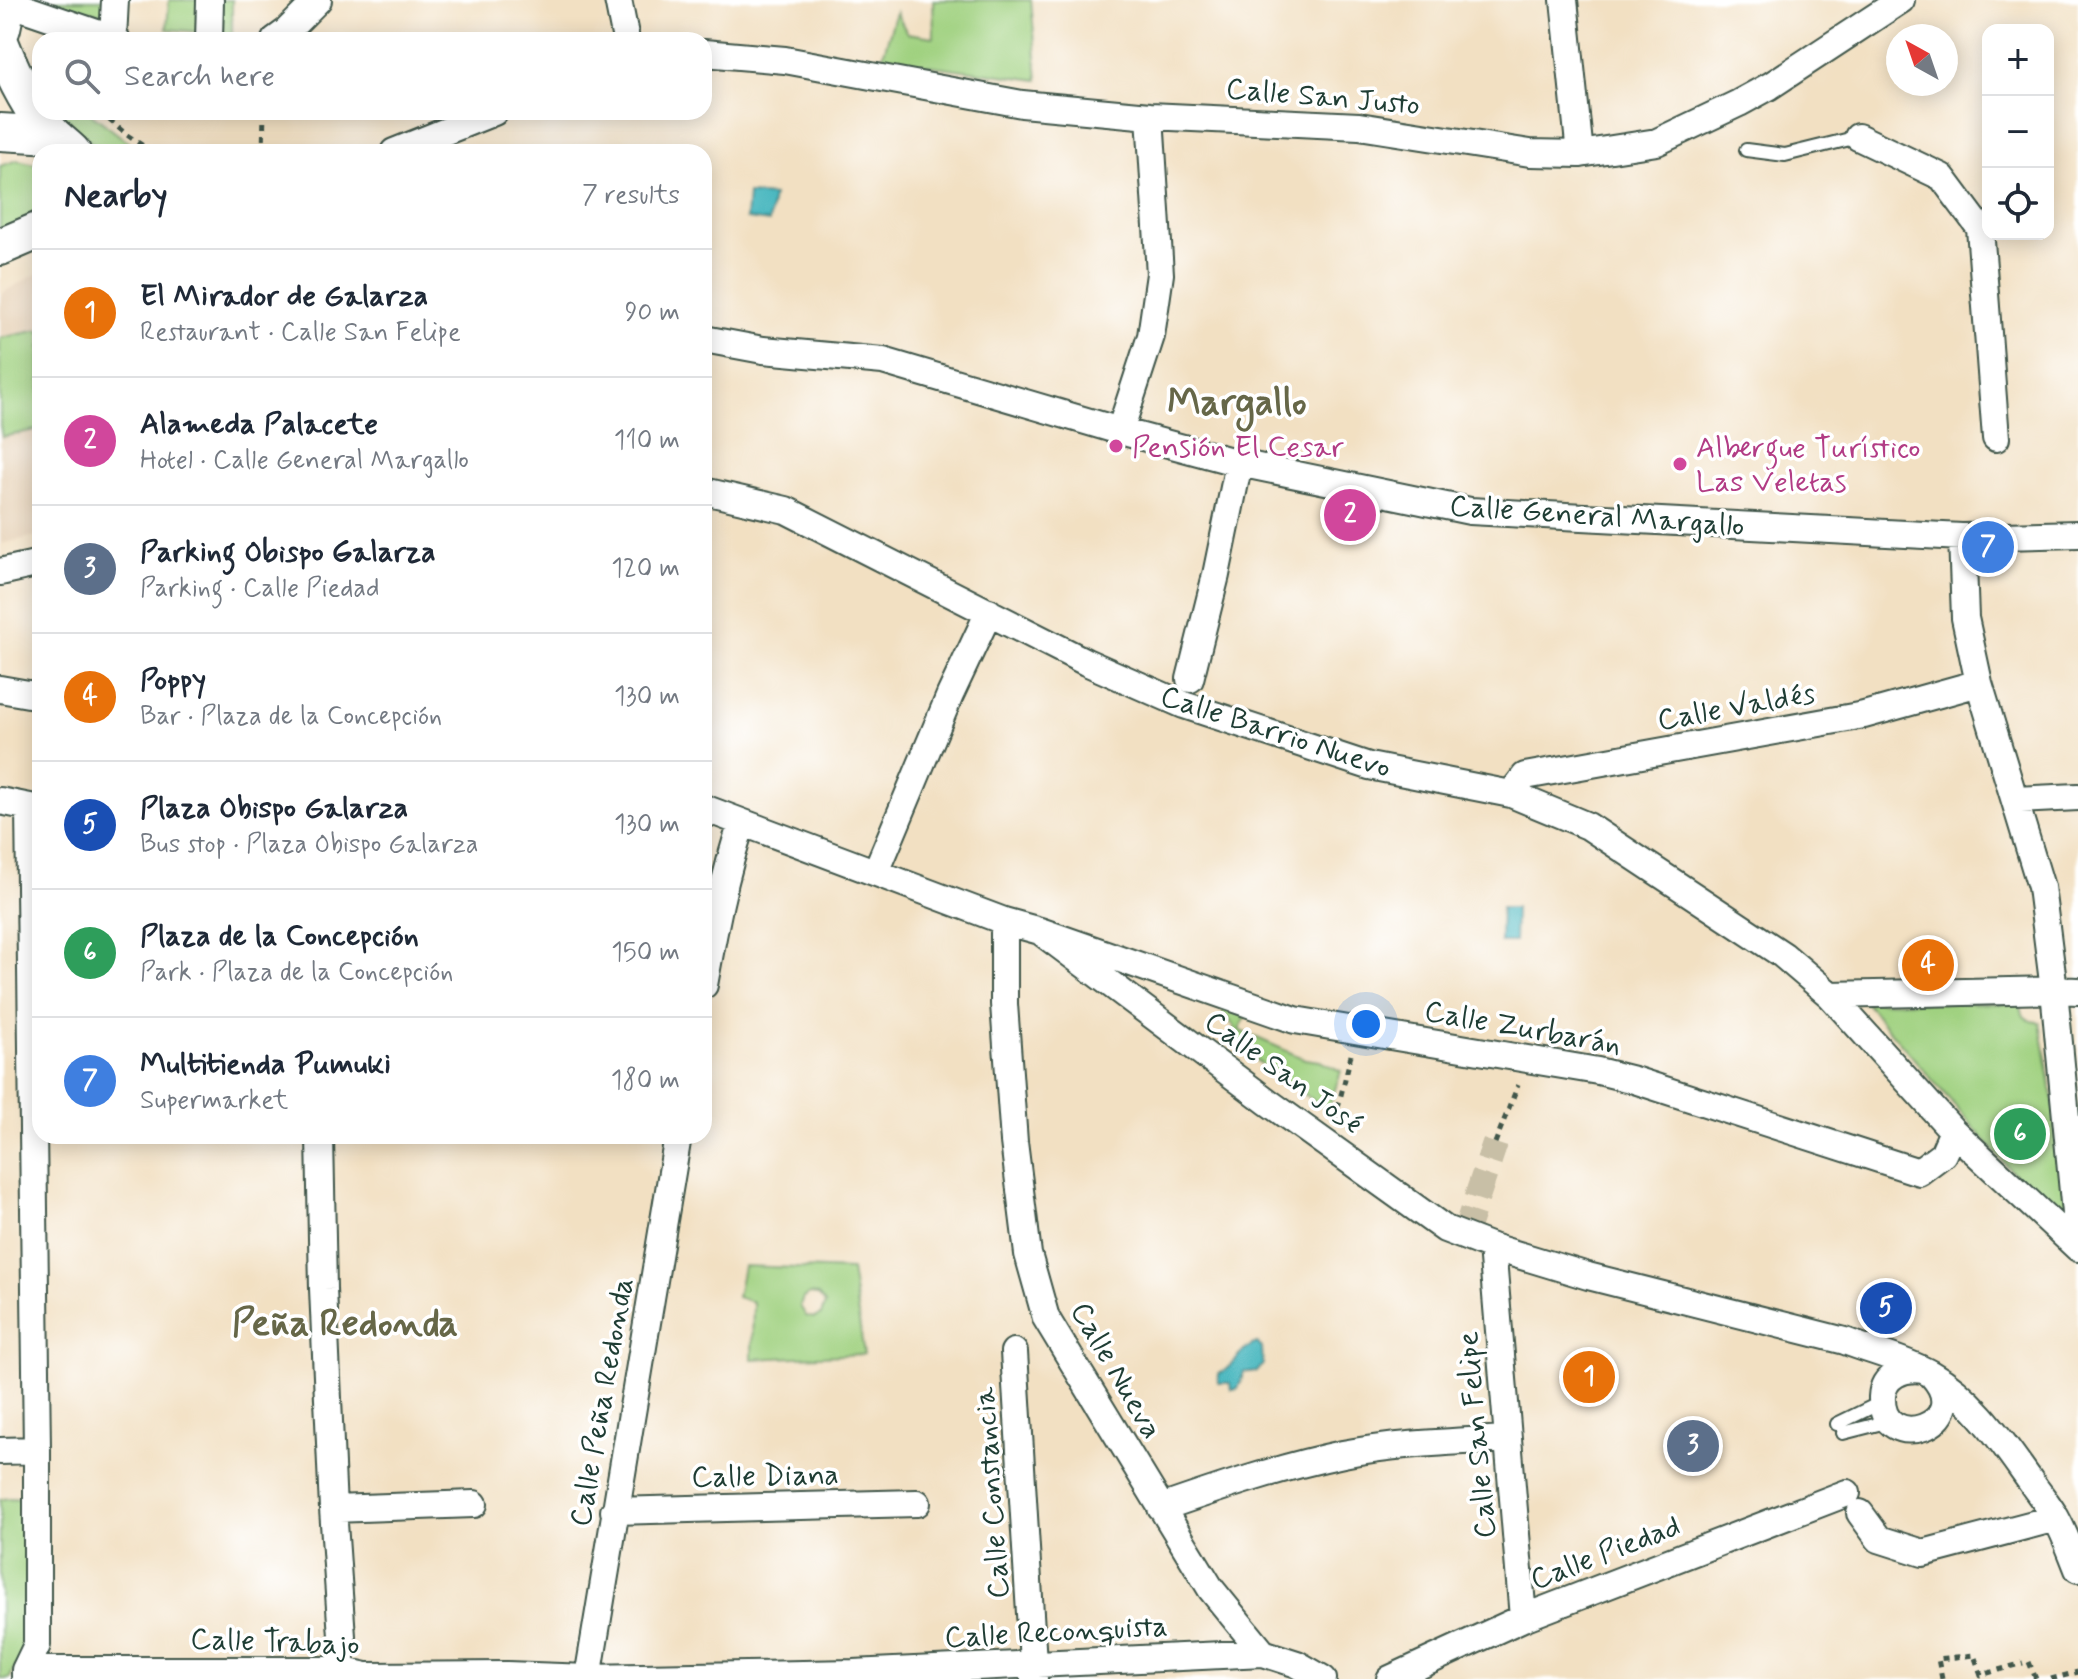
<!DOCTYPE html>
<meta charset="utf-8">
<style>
body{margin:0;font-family:Mynerve,sans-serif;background:#f6f6f7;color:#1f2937}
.controls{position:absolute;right:24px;top:24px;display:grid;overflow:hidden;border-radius:16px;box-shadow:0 4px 20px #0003}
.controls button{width:72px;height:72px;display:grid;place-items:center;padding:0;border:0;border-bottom:2px solid #e0e1e3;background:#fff;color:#1f2937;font:40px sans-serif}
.compass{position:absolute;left:1886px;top:24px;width:72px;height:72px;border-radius:50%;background:#fff;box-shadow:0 4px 20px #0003;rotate:320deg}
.you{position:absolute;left:1366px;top:1024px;width:28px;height:28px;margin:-20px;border:6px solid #fff;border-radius:50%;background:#1a73e8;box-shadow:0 0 0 12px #1a73e833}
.badge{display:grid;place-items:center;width:52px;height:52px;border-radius:50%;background:#b45309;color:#fff;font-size:26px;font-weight:700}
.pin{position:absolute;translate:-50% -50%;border:4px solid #fff;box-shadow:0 2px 8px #0006}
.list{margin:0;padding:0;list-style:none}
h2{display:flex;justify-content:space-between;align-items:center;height:104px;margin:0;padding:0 32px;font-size:34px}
h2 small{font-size:26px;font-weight:400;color:#747a83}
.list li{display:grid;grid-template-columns:52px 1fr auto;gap:24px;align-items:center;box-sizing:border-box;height:128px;padding:0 32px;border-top:2px solid #e0e1e3}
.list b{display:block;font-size:30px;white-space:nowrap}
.list p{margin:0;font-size:26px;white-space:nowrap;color:#747a83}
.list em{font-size:26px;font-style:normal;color:#747a83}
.icon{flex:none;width:44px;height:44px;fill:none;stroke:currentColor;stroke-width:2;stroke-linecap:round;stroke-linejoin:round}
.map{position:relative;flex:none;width:2078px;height:1679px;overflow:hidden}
.search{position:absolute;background:#fff;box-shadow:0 4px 20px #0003;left:32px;top:32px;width:680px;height:88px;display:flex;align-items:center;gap:20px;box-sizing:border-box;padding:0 28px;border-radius:24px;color:#747a83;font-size:30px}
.panel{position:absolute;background:#fff;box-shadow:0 4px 20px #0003;left:32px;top:144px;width:680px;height:1000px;border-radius:24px}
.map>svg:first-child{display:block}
.built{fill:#e6d1b6}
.green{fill:#a0d180;stroke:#60875a;stroke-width:2;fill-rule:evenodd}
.water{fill:#48b7bf;stroke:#347a7a;stroke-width:2}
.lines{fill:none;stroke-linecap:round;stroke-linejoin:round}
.street-tunnel{stroke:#c8bfa6;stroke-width:26;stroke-dasharray:26 13;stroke-linecap:butt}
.lane-casing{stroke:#3f5549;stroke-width:16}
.street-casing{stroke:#3f5549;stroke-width:30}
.secondary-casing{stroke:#3f5549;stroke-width:40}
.primary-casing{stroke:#3f5549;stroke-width:44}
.path{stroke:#3f5549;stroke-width:5;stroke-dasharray:6 6;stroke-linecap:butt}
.lane{stroke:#fff;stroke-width:12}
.street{stroke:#fff;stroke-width:26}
.secondary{stroke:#fff;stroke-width:36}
.primary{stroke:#fff;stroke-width:40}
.hotel-dot{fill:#d1479c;stroke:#fff;stroke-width:3}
.labels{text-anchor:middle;stroke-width:7;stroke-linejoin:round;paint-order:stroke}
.street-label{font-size:30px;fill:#1f3d34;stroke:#fff}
.hotel-label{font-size:30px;fill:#b23c85;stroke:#fff;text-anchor:start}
.district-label{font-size:38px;font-weight:bold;fill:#666748;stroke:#fff}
</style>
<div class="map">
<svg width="2078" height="1679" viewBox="0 0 2078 1679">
<rect width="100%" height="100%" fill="#fff"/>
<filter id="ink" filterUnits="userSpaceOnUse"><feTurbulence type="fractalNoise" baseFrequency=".0125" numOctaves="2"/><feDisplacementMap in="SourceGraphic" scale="16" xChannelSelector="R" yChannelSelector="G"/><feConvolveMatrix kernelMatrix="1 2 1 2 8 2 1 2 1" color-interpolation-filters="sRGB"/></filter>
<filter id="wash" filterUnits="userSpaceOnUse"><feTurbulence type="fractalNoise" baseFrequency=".006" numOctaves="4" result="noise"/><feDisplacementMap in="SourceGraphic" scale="32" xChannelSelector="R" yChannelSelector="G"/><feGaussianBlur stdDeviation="1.8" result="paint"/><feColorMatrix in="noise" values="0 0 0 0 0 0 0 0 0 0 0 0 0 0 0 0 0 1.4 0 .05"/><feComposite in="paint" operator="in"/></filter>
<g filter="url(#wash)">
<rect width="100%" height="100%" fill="#f2e0c2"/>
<path class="built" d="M40,272V535L0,544V296L7,290Z"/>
<path class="green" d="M56,0H107V16L60,4Z
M169,0H232V35L167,29Z
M933,0H1031L1038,80L882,59L896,12L907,33L934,37Z
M60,112H89L141,152C132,152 123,153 114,152C95,150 72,126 60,112Z
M18,160L40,165V211L34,219L0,231V166Z
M40,330V429L2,437L0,426V338Z
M1864,1001L2020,1004C2020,1016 2028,1022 2040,1022L2078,1248Z
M1225,1008L1246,1016L1239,1030L1305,1059L1320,1061L1341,1071L1328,1111L1233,1044L1235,1027L1222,1012Z
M743,1266L851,1270L864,1354L752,1359L753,1302L737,1297ZM810,1294L818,1295L825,1304L821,1315L814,1318L806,1316L800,1306L803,1298Z
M8,1498L27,1499L32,1638L9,1679H0V1500Z"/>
<path class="water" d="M748,194L773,196L769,222L746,219Z
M1501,908H1515L1514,942H1500Z
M1257,1343L1262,1348L1263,1364L1257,1372H1244L1238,1389L1231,1390L1230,1383H1218L1219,1374C1234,1367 1242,1347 1257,1343Z"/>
</g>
<g filter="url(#ink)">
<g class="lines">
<path class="street-tunnel" d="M1464,1236L1495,1143"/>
<g class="lane-casing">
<path id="lane" d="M1746,150L1785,155L1858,137
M1837,1424L1882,1402
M1843,1433L1890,1421"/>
</g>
<g class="street-casing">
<path id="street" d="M618,0L626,40
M1564,0L1580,154
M0,2H6L117,40
M113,39L115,0
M209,40L210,0
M275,40L286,32L318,0
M704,53L785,60L1022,104L1150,116L1359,126L1530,153L1580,154L1657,142L1739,103L1770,86L1901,0
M1858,137L1942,177L1980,228L1996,438
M394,152L494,112
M704,339L763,350L883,361L1120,431L1239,463L1470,511L1962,537L2078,534
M1120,431L1151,336L1160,274L1150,116
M704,491L786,510L1086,662L1184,705L1369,766L1511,794L1588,826L1783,955L1830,995L1953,1131L1943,1154L1919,1172L1634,1080L1598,1071L1295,1020L1040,931
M1962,537L1965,618L1979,683L2041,887L2054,990L2078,1245
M0,572L40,563
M1190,679L1216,575L1239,463
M0,689L40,696
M1511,794L1525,776L1864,715L1979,683
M2015,800L2078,797
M0,801L40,809
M704,808L1004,921L1040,931L1268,1102L1445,1229L1492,1247L1588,1276L1845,1341C1874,1352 1904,1359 1931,1374C1974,1398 2003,1443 2031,1482C2039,1494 2049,1505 2056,1518C2065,1534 2071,1552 2078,1569
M876,872L950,695L989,612
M1004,921V1004L1014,1142L1028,1254L1046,1318L1211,1589L1263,1653L1297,1664L1323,1679
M704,985C714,930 724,875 742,823
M1830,995L2054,990L2078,991
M1953,1131L2078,1248
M320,1136L323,1289L333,1509L342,1636L340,1679
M1492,1247L1523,1618
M1014,1352L1034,1679
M1923,1370C1904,1367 1883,1375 1882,1397C1880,1457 1978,1425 1932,1375
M0,1451L37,1450
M1161,1508C1221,1487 1281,1467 1343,1454C1398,1443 1453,1442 1508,1439
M333,1509L474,1504
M614,1511L917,1503
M1860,1513L1879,1539L1923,1553L2056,1518
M25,1670H339L366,1676L507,1675L588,1678L853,1673L1263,1653
M588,1678L678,1136
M25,1679V1670L37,1645V1450L29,807
M1390,1679L1523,1618L1847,1493"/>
</g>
<g class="secondary-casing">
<path id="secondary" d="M0,42C13,75 29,109 53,135C59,141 66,146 72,152
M0,132L53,135
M0,247L40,230"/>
</g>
<g class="primary-casing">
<path id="primary" d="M0,28L6,0"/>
</g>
<path class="path" d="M100,112L127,135L152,152
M263,152L264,112
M1335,1119L1351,1055
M1495,1143L1518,1085
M2029,1662L2036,1679
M1942,1679L1938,1659L1974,1655L1981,1675L2023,1663
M2051,1679L2078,1672"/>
<use href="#lane" class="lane"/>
<use href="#street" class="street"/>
<use href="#secondary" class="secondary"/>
<use href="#primary" class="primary"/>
</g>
</g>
<g class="hotel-dot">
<circle cx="1116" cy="446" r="8"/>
<circle cx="1680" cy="464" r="8"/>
</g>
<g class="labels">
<g class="street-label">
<text transform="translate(1323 96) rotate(5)" y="10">Calle San Justo</text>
<text transform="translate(1597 515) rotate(4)" y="10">Calle General Margallo</text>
<text transform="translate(1736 706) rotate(-10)" y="10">Calle Valdés</text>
<text transform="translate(1276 731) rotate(18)" y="10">Calle Barrio Nuevo</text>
<text transform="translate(1523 1027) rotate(10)" y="10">Calle Zurbarán</text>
<text transform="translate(1284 1072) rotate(36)" y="10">Calle San José</text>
<text transform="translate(1117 1370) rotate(60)" y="10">Calle Nueva</text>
<text transform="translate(601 1402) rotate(-80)" y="10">Calle Peña Redonda</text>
<text transform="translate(1476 1435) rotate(-95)" y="10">Calle San Felipe</text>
<text transform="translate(765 1475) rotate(-1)" y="10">Calle Diana</text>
<text transform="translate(991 1493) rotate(-94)" y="10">Calle Constancia</text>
<text transform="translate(1605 1552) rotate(-21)" y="10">Calle Piedad</text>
<text transform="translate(1056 1631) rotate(-3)" y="10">Calle Reconquista</text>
<text transform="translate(275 1641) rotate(2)" y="10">Calle Trabajo</text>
</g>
<g class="hotel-label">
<text x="1132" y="456">Pensión El Cesar</text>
<text x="1696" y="457">Albergue Turístico<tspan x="1696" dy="34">Las Veletas</tspan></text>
</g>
<g class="district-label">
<text x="1237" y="414">Margallo</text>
<text x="345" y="1335">Peña Redonda</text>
</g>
</g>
</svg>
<div class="controls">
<button>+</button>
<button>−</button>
<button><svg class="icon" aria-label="locate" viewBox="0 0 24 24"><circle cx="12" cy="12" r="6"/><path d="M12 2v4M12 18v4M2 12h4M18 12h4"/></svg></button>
</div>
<svg class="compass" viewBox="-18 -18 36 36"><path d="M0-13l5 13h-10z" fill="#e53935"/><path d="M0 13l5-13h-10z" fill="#747a83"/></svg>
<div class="you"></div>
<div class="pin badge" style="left:1589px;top:1377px;background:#e8710a">1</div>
<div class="pin badge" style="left:1350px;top:515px;background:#d1479c">2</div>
<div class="pin badge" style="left:1693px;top:1446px;background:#5c6f8a">3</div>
<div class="pin badge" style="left:1928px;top:965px;background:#e8710a">4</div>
<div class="pin badge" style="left:1886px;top:1308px;background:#1a4fb4">5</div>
<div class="pin badge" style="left:2020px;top:1134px;background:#2e9e5b">6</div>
<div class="pin badge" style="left:1988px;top:547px;background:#3f7fe0">7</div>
<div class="search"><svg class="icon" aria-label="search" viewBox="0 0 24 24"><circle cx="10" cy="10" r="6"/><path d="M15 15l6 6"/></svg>Search here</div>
<section class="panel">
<h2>Nearby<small>7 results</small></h2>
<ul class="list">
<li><span class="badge" style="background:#e8710a">1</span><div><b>El Mirador de Galarza</b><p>Restaurant · Calle San Felipe</p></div><em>90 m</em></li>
<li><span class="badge" style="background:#d1479c">2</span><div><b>Alameda Palacete</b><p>Hotel · Calle General Margallo</p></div><em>110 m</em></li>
<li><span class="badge" style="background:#5c6f8a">3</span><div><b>Parking Obispo Galarza</b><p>Parking · Calle Piedad</p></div><em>120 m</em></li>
<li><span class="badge" style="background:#e8710a">4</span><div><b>Poppy</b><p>Bar · Plaza de la Concepción</p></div><em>130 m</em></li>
<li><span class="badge" style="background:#1a4fb4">5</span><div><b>Plaza Obispo Galarza</b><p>Bus stop · Plaza Obispo Galarza</p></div><em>130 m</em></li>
<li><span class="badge" style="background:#2e9e5b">6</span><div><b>Plaza de la Concepción</b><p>Park · Plaza de la Concepción</p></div><em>150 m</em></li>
<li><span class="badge" style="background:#3f7fe0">7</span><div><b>Multitienda Pumuki</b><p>Supermarket</p></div><em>180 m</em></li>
</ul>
</section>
</div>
